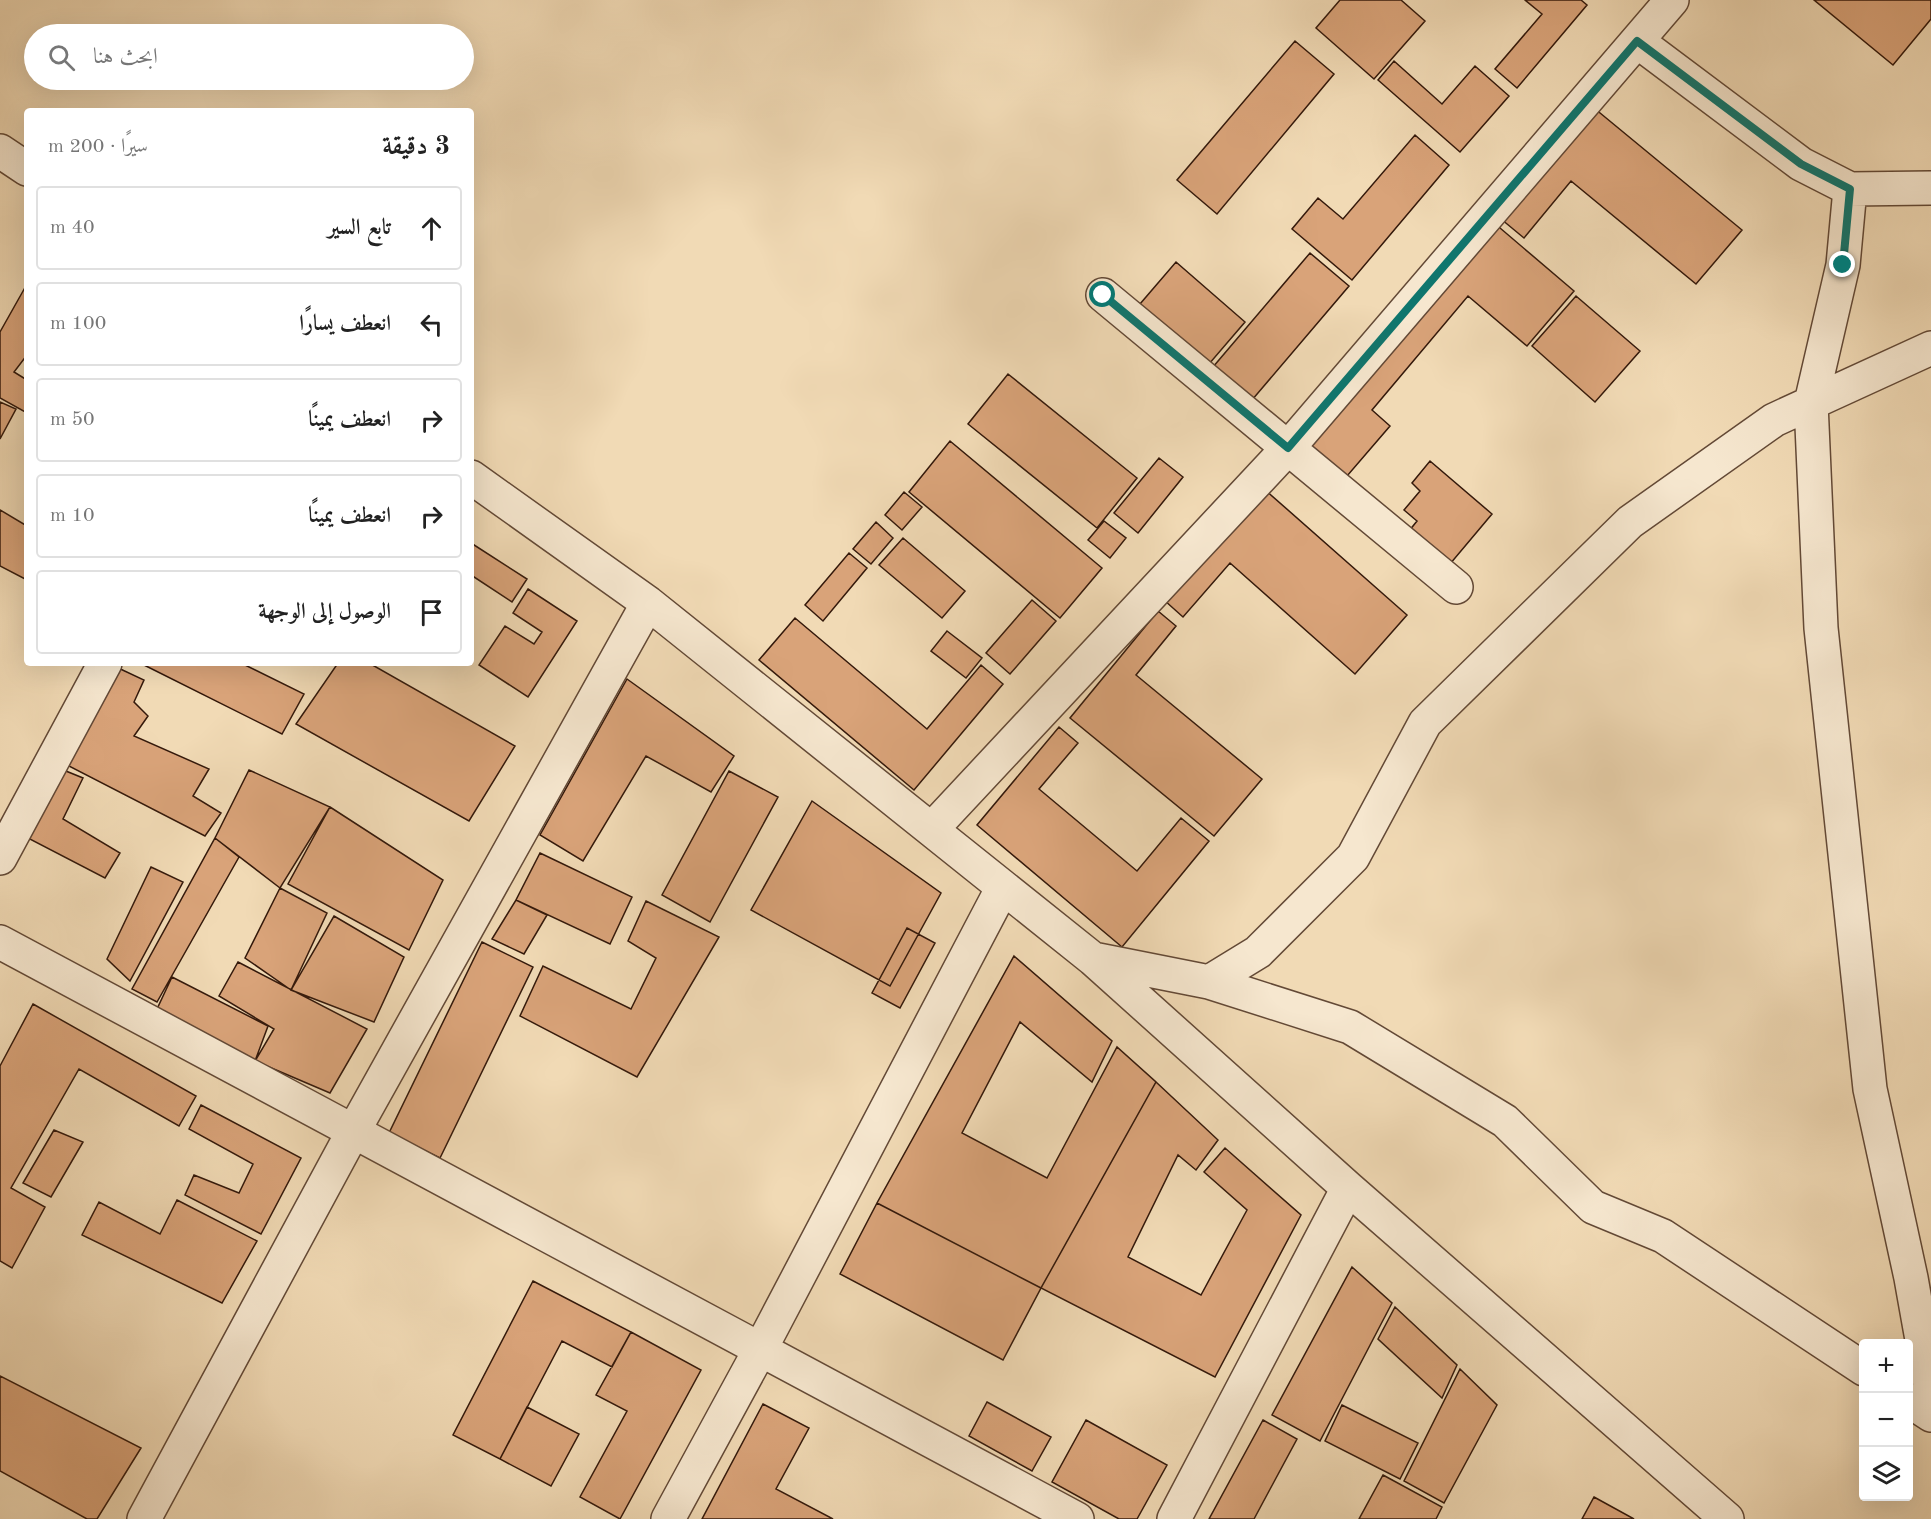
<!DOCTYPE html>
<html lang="ar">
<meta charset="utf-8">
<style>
body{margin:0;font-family:"Old Standard TT",Amiri,serif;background:#f6f6f6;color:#222;direction:rtl}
.controls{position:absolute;right:18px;bottom:18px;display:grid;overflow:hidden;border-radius:6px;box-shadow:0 6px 24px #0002}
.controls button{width:54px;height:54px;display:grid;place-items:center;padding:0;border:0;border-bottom:2px solid #e0e0e0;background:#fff;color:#222;font:30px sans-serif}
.stop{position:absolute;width:18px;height:18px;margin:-14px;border:4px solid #0f766e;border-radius:50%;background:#fff}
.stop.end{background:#0f766e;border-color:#fff;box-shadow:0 2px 6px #0008}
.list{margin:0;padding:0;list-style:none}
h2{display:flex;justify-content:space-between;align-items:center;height:78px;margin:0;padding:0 24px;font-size:26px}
h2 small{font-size:20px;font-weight:400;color:#767676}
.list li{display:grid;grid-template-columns:39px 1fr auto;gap:18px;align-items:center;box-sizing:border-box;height:84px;margin:0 12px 12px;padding:0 12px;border:2px solid #e0e0e0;border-radius:6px}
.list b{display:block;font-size:22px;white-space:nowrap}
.list em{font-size:20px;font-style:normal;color:#767676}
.icon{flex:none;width:33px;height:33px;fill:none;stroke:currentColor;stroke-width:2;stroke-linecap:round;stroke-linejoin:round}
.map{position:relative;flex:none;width:1931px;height:1519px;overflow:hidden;direction:ltr}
.search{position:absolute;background:#fff;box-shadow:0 6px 24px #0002;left:24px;top:24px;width:450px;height:66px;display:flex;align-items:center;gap:15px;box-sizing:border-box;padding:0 21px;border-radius:33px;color:#767676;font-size:22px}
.panel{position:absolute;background:#fff;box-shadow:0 6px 24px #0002;left:24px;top:108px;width:450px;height:558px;border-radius:6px;direction:rtl}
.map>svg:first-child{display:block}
.building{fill:#d9a379;stroke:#34190b;stroke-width:1.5}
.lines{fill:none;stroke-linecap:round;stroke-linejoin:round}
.street-casing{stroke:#634936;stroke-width:36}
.street{stroke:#f6e7cf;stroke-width:33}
.route{stroke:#0f766e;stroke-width:8}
</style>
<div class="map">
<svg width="1931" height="1519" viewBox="0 0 1931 1519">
<rect width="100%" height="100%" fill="#f1dab5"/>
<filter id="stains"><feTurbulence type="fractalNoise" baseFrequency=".00333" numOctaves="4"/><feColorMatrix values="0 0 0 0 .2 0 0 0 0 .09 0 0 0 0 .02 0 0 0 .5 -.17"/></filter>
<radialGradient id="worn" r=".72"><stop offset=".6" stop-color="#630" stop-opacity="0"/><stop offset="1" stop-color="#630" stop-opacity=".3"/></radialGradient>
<path class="building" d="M1340,0H1401L1425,21L1374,79L1316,28Z
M1525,0H1581L1587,5L1517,88L1495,69L1542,14Z
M1814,0H1931V19L1893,65Z
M1295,41L1334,74L1217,214L1177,180Z
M1394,61L1442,104L1475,66L1509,96L1460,152L1378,80Z
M1594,108L1742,230L1696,284L1571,181L1524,238L1501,219Z
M1415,135L1449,165L1352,280L1292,229L1318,198L1343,219Z
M1493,222L1574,291L1527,346L1468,296L1372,410L1390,426L1341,483L1301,448Z
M1310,253L1349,286L1252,400L1213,367Z
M1176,262L1245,322L1209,364L1140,304Z
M27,284V355L14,372L27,380V413L0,398V332Z
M1576,296L1640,351L1595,402L1532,346Z
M1008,374L1137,478L1097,528L968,424Z
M0,402L16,409L0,439Z
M950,441L1102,568L1060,618L909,492Z
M1159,458L1183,477L1138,533L1114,513Z
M1430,461L1492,514L1450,564L1409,531L1417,521L1404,510L1420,491L1412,483Z
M1263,488L1407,615L1355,674L1230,563L1183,617L1164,600Z
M904,492L922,507L902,530L885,515Z
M0,510L27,526V580L0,566Z
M1104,521L1126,538L1110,558L1088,540Z
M876,522L893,538L871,564L853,549Z
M903,538L965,591L942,618L879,565Z
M471,543L527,579L512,602L471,575Z
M849,553L867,568L823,621L805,605Z
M528,589L577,621L528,697L479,665L505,626L534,644L542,632L513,613Z
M1032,600L1056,621L1010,674L986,653Z
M1158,611L1176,626L1136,675L1262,779L1214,836L1070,718Z
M795,618L927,729L981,665L1003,684L914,790L759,660Z
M947,631L982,658L966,678L931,651Z
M140,663H241L304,694L282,734Z
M338,663H369L515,746L469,821L296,724Z
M114,666L144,680L134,702L148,716L134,736L209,769L193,796L221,813L205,836L63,763Z
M627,679L734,756L711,792L646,756L583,861L540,835Z
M1059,727L1078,743L1039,789L1137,871L1181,818L1209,841L1122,947L977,825Z
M56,767L83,778L63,819L120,853L105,878L22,835Z
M249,770L330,807L280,888L215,838Z
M729,771L778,797L710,922L662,895Z
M812,801L941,893L890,986L751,910Z
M330,807L443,880L409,950L288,884Z
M215,838L239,857L157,1002L132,989Z
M540,853L632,897L610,944L516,900Z
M151,867L183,882L130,981L107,959Z
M280,888L327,913L291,990L245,958Z
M516,900L547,915L524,954L492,939Z
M646,901L719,937L637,1077L520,1016L543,966L631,1009L656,958L628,941Z
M334,916L404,957L374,1022L291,990Z
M907,928L935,943L900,1008L872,993Z
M482,942L533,967L440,1158L389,1133Z
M1014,956L1112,1041L1092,1082L1020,1022L962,1133L1047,1178L1117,1047L1156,1082L1041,1288L877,1203Z
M238,962L367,1029L330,1093L255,1061L274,1029L219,996Z
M172,977L268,1026L255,1061L157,1009Z
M33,1004L196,1096L179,1126L79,1069L11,1188L45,1207L12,1268L0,1261V1066Z
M1156,1082L1218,1140L1196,1170L1178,1155L1128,1257L1201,1295L1247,1210L1204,1172L1225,1148L1301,1215L1215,1377L1041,1288Z
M201,1105L301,1158L261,1234L185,1195L194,1175L239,1193L253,1164L189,1129Z
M54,1130L83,1142L51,1197L23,1183Z
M177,1200L257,1241L222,1303L82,1235L99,1202L160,1234Z
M877,1203L1041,1288L1003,1360L840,1274Z
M1352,1267L1392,1303L1320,1441L1272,1415Z
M533,1281L631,1332L612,1367L562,1341L500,1459L453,1435Z
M1395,1307L1457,1365L1442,1398L1378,1339Z
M631,1332L701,1370L620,1519L580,1497L627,1411L596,1395Z
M1460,1369L1497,1405L1444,1503L1404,1481Z
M0,1376L141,1448L97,1519H87L0,1471Z
M987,1402L1051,1437L1032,1471L969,1436Z
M763,1404L809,1428L776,1489L833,1519H702Z
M1342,1405L1418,1443L1400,1479L1325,1441Z
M527,1407L579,1434L551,1486L500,1459Z
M1086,1420L1167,1465L1137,1519H1119L1052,1482Z
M1263,1420L1297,1439L1254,1519H1209Z
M1383,1475L1442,1507L1436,1519H1359Z
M1594,1497L1634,1519H1582Z"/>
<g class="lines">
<g class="street-casing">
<path id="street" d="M1637,41L1801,164L1850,189L1931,188
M0,151L27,169
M1850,189L1843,265L1811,403L1821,628L1870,1089L1911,1278L1931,1390
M1103,295L1456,587
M471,477L648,603L1093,959L1348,1188L1727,1519
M932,829L1288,448L1672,0
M0,858L105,663
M0,942L1077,1519
M1093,959L1209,982L1258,952L1353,857L1425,723L1630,522L1774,420L1931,348
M1209,982L1350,1027L1505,1121L1593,1207L1663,1236L1864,1369
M1908,1400L1931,1415
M144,1519L353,1132L648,603
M668,1519L761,1348L1003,887
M1174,1519L1348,1188"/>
</g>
<use href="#street" class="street"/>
</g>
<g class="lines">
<path class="route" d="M1103,295L1288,448L1637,41L1801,164L1850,189L1843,265"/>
</g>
<rect width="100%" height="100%" filter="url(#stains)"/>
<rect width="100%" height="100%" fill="url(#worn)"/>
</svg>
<div class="controls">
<button>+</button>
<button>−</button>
<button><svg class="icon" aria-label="layers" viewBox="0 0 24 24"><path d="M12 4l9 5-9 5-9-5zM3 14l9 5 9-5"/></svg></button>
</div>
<div class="stop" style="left:1103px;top:295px"></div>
<div class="stop end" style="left:1843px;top:265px"></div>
<div class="search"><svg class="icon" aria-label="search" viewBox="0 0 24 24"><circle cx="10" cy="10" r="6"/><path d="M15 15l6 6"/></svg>ابحث هنا</div>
<section class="panel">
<h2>3 دقيقة<small>سيرًا · 200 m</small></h2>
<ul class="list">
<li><svg class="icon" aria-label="ahead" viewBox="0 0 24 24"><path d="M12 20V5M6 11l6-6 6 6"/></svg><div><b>تابع السير</b></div><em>40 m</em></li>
<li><svg class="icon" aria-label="left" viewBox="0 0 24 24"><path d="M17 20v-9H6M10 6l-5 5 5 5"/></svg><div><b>انعطف يسارًا</b></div><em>100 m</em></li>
<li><svg class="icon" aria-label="right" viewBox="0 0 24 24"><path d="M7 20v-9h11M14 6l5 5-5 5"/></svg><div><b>انعطف يمينًا</b></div><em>50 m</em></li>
<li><svg class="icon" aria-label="right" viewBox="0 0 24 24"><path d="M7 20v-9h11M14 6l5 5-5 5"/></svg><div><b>انعطف يمينًا</b></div><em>10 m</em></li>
<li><svg class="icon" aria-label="arrive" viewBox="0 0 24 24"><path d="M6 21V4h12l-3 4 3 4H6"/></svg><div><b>الوصول إلى الوجهة</b></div></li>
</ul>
</section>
</div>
